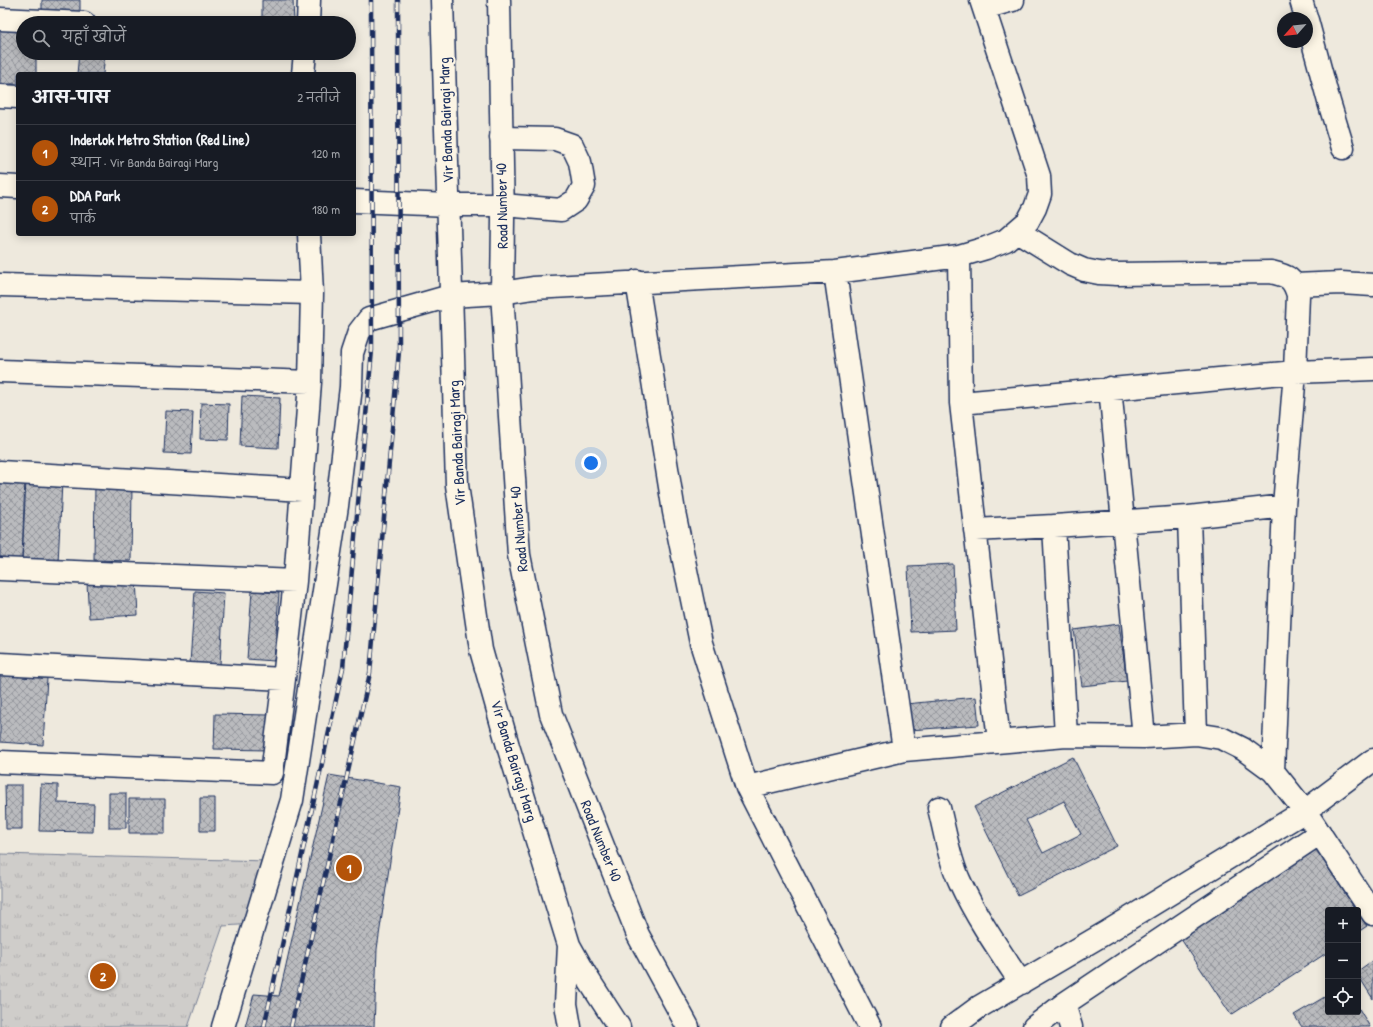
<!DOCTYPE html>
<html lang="hi">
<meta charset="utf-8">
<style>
body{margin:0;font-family:"Patrick Hand","Playpen Sans Deva",sans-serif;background:#242831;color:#f1f3f6}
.controls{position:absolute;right:12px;bottom:12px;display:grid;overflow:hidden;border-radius:4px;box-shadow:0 2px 10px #0003}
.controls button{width:36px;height:36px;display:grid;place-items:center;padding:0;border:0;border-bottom:1px solid #363941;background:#171b24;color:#f1f3f6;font:20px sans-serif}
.compass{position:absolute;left:1277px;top:12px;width:36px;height:36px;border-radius:50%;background:#171b24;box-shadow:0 2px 10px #0003;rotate:243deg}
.you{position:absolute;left:591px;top:463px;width:14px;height:14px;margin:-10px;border:3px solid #fff;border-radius:50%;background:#1a73e8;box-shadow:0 0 0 6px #1a73e833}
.badge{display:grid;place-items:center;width:26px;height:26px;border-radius:50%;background:#b45309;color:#fff;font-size:13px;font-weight:700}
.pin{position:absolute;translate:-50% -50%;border:2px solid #fff;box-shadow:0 1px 4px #0006}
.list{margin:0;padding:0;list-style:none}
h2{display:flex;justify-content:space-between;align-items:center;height:52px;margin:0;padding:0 16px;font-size:17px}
h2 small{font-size:13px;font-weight:400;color:#9ea1a6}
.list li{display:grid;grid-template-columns:26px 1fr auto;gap:12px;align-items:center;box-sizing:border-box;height:56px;padding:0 16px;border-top:1px solid #363941}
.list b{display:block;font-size:15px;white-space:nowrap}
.list p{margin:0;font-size:13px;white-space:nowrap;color:#9ea1a6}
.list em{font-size:13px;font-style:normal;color:#9ea1a6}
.icon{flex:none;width:22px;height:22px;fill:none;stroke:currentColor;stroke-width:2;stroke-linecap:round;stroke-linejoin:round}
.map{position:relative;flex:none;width:1373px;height:1027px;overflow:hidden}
.search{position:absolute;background:#171b24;box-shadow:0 2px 10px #0003;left:16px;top:16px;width:340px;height:44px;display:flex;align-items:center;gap:10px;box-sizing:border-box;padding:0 14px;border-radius:22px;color:#9ea1a6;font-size:15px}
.panel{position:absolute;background:#171b24;box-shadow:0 2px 10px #0003;left:16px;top:72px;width:340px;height:164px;border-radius:4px}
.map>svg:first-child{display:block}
.grass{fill:url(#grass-tufts);stroke:#757e94}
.building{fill:url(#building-cross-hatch);stroke:#1b2f5e;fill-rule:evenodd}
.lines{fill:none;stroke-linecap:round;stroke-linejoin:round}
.minor-casing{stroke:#1b2f5e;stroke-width:25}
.major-casing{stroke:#1b2f5e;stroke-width:25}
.minor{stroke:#fcf5e5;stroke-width:22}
.major{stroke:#fcf5e5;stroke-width:22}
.rail-casing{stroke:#1b2f5e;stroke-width:4.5}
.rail{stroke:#fcf5e5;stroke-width:3;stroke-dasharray:9;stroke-linecap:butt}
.labels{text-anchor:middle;stroke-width:4;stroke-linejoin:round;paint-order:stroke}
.street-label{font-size:15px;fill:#1b2f5e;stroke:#fcf5e5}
</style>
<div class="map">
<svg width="1373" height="1027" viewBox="0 0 1373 1027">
<defs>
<pattern id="grass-tufts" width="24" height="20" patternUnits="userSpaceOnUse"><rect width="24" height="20" fill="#cfcdca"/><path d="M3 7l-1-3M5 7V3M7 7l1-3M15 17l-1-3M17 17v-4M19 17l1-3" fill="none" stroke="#b1b0b0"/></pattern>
<pattern id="building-cross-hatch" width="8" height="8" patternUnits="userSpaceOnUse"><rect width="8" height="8" fill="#babbbe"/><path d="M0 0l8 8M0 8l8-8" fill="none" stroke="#96989e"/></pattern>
</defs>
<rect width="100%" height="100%" fill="#eee9dd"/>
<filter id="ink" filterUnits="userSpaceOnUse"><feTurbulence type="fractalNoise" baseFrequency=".025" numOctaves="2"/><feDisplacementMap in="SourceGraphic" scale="8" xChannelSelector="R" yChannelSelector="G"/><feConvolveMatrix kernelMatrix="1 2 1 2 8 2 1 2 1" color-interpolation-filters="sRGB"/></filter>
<g filter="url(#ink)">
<path class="grass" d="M0,854L268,861L254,924L223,926L188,1027H0Z"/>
<path class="building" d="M42,0H80V14L42,13Z
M262,0H293L294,23H262Z
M0,27L23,29V53H36V74H18V84H0Z
M79,53H105L103,74H77Z
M242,396L280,398L278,448L240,446Z
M201,403L229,404L228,440L200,439Z
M166,411L193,412L191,454L164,453Z
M0,478L25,479L22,559L0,557Z
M26,480L62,482L58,563L22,561Z
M95,483L132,484L131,561L94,560Z
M953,564L956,630L911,632L908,566Z
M136,580L138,615L89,618L87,583Z
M195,591L224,593L220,665L190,663Z
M252,591L279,593L274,661L247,659Z
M1119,624L1127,681L1082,686L1074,630Z
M0,675L47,678L43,745L0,742Z
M976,697L979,725L910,730L906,704Z
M215,714L268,715V750L214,749Z
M1073,757L1117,846L1018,896L974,807ZM1064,801L1081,834L1043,853L1026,820Z
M329,775L401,787L377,949L374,1027H245L254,994L279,996Z
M41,784L58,785V803L94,804L93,832L39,831Z
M5,785H22V829H6Z
M109,793H126V828H109Z
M200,798H215V831H200Z
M129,799H165V833H129Z
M1316,849L1356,910H1328V952L1231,1015L1181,939Z
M1358,913L1367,926L1358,932Z
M1373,960V999L1358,975V971Z
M1328,995V1012H1358V1007L1370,1027H1302L1294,1015Z"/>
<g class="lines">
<g class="minor-casing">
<path id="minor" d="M1301,0L1306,18
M984,8L1013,0
M0,19L84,23
M1307,20L1329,102L1343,148
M308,23L309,0
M303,74L305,53
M0,96L18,97
M0,186L18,187
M354,201L449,205H503L561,210L576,200L584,186L580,162L572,145L555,139L501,138
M1017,231L1070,264L1084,270L1099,273L1117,274L1271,272C1288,276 1293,278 1298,295L1295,372L1284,506L1273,771
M959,256L961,403L999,741
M835,272L904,750
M637,281L674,512L701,643L747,787L870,1027
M0,285L312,293
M1295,285L1341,283L1373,285
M0,371L310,382
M1110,388L1144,737
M961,403L1295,372L1373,369
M0,472L302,490
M1189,517L1196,734
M1054,526L1066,736
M975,530L1054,526L1189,517L1284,506
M0,569L295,581
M0,664L284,679
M0,762L272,773L284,679L295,581L310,382L312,293L309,234
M747,787L904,750L1066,736L1144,737L1196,734L1221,738L1243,749L1273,771L1305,811L1373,914
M939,808C945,832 949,859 960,882C976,917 999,950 1021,983
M1064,1004L1071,1027
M223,1027L292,800L337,506L351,387L352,353L359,332L369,319L450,296L502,293L533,288L835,272L959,256L986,248L1006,240L1028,221L1035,208L1040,194L1039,176L981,0
M952,1027L979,1007L1107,932L1305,811L1373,760
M1034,1027L1064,1004L1320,833"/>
</g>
<g class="major-casing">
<path id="major" d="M442,0L457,485L481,650L508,746L569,945L588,979L619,1027
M499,0L503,220L502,293L519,555L551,714L638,935L688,1027
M569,945L566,1004L570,1027"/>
</g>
<use href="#minor" class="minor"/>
<use href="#major" class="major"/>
<g class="rail-casing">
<path id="rail" d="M264,1027L343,668L372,350L371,0
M291,1027L370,673L399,351L398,0"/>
</g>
<use href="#rail" class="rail"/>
</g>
</g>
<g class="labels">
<g class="street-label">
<text transform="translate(446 120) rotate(-92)" y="5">Vir Banda Bairagi Marg</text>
<text transform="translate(502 206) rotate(-91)" y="5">Road Number 40</text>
<text transform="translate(457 443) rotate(-93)" y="5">Vir Banda Bairagi Marg</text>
<text transform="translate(519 529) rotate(-95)" y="5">Road Number 40</text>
<text transform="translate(514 761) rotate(73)" y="5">Vir Banda Bairagi Marg</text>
<text transform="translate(601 841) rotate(68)" y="5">Road Number 40</text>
</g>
</g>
</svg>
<div class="controls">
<button>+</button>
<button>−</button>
<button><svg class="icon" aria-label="locate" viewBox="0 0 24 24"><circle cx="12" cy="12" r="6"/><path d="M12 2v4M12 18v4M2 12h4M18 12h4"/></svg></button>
</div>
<svg class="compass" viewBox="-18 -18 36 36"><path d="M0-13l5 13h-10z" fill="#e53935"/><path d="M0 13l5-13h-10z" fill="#9ea1a6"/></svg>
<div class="you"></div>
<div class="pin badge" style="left:349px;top:868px">1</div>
<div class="pin badge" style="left:103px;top:976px">2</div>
<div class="search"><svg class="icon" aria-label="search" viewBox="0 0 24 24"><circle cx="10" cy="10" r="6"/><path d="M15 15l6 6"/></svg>यहाँ खोजें</div>
<section class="panel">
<h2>आस-पास<small>2 नतीजे</small></h2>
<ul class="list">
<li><span class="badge">1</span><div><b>Inderlok Metro Station (Red Line)</b><p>स्थान · Vir Banda Bairagi Marg</p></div><em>120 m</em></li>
<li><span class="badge">2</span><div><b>DDA Park</b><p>पार्क</p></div><em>180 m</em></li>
</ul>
</section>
</div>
